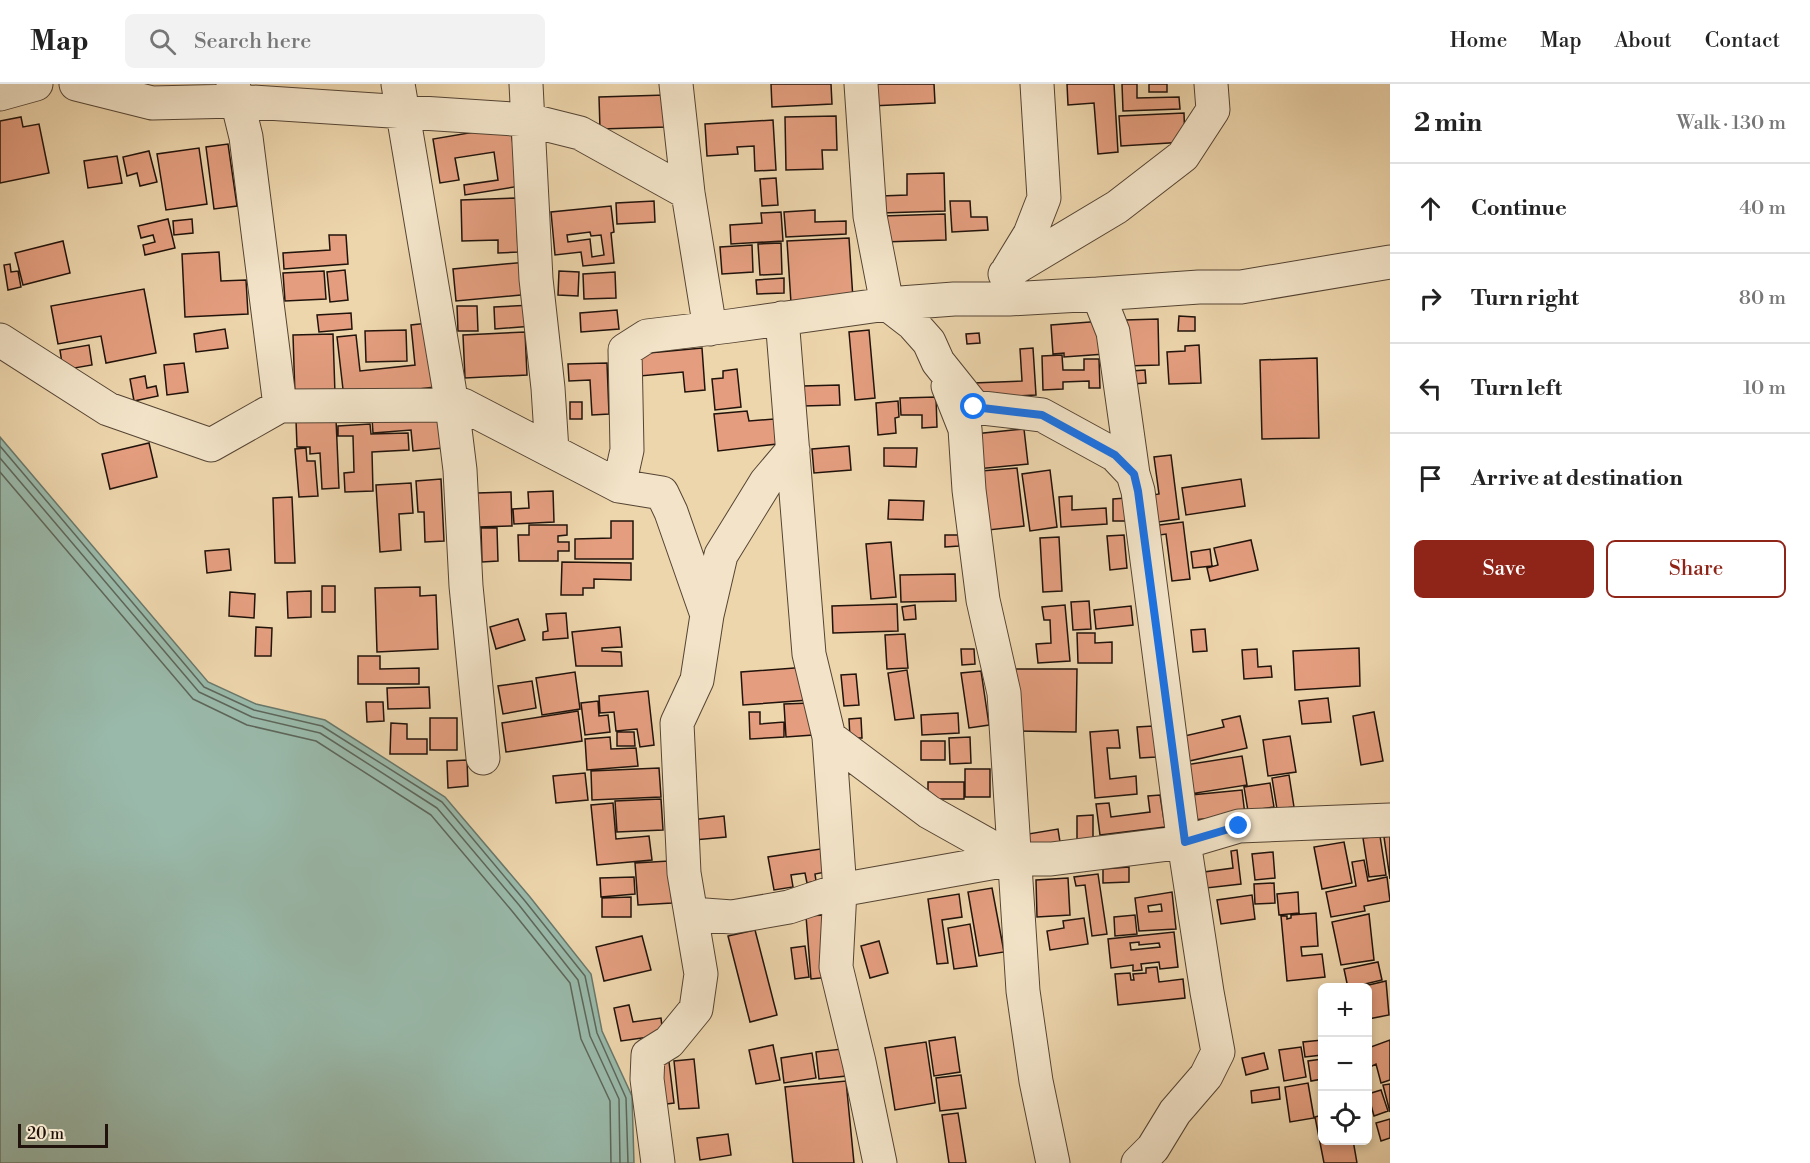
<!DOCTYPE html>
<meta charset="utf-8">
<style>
body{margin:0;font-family:"Libre Bodoni",serif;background:#f2f2f2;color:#222}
.controls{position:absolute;right:18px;bottom:18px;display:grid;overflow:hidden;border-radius:9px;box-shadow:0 3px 9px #0003}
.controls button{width:54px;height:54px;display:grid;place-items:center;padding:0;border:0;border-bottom:2px solid #e0e0e0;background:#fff;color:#222;font:30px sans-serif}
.scale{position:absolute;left:18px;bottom:15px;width:90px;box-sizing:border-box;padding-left:6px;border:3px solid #21130b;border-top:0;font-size:16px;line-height:21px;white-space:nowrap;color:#21130b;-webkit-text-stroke:4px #f3e4c9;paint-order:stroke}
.stop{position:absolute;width:18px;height:18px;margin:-14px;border:4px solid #1a73e8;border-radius:50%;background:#fff}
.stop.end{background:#1a73e8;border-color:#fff;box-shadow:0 2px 6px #0008}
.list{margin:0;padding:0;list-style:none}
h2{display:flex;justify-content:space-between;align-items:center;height:78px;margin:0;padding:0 24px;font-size:26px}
h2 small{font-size:20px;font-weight:400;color:#767676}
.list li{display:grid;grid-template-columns:39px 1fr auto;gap:18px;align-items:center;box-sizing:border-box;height:90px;padding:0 24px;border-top:2px solid #e0e0e0}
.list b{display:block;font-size:22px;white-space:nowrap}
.list em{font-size:20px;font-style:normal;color:#767676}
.actions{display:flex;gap:12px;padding:18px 24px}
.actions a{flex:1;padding:14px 0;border:2px solid #8f2418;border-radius:9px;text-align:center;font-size:21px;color:#8f2418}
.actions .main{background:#8f2418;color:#fff}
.icon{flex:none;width:33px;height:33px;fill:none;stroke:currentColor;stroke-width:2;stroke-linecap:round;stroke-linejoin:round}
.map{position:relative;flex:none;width:1390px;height:1079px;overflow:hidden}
header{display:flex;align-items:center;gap:36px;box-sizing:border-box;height:84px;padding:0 30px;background:#fff;border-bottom:2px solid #e0e0e0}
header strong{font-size:28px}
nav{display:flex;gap:33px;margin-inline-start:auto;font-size:21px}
.search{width:420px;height:54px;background:#f2f2f2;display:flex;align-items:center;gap:15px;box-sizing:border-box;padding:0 21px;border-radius:9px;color:#767676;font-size:22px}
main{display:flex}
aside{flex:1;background:#fff}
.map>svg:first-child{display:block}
.water{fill:#99b9aa;stroke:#69776a;stroke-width:1.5}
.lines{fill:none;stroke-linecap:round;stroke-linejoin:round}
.shore{stroke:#5d665a;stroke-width:1.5}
.building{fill:#e49e7f;stroke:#21130b;stroke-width:1.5;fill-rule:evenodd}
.minor-casing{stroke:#544433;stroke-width:35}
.minor{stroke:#f3e4c9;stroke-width:33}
.route{stroke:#1a73e8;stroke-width:8}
</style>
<header>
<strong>Map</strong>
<div class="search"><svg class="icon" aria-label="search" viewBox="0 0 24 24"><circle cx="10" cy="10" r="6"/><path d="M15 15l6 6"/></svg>Search here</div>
<nav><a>Home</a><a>Map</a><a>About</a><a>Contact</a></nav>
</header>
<main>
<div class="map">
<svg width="1390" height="1079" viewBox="0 0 1390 1079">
<rect width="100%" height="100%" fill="#edd5ac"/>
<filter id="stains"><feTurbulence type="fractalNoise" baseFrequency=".00333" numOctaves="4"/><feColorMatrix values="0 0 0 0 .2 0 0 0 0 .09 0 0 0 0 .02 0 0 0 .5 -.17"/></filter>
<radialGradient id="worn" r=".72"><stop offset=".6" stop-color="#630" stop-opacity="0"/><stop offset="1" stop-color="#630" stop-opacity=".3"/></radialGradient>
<path class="water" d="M0,353L208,598L256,620L325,636L445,713L530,813L591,890L602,947L632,1012L634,1079H0Z"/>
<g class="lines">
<path class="shore" d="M0,362L204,603L254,626L322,642L442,718L525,817L585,892L597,949L626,1014L628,1079
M0,374L199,608L252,633L320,649L437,724L519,821L578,896L590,952L619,1015L620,1079
M0,388L193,615L247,641L316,657L431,731L512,827L570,899L581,955L610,1017L611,1079"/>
</g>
<path class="building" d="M771,0H831L832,20L772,23Z
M870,0H934L935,19L871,22Z
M1067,0H1114L1118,68L1098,70L1094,19L1068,21Z
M1122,0H1137V14L1179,13L1180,25L1123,27Z
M1149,0H1167V8H1149Z
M666,11L667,43L600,45L599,13Z
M1184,29L1185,58L1121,62L1119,32Z
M836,32L837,66H822L823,85L786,86L785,33Z
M21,33L23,43L39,40L49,89L0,99V37Z
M773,36L776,86L755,87L754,62L737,63L738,70L707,72L705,40Z
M510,42L520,102L465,111L464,101L498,96L494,68L455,74L459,96L440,99L433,55Z
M228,60L237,122L214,125L206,63Z
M199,64L207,120L166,126L157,70Z
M149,67L157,98L140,102L137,89L127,92L123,73Z
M117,72L122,99L88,104L84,77Z
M944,89L945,127L881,129V112L907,111V90Z
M776,94L778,121L762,122L760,95Z
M516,114L518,168L498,169V156L462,157L461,116Z
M654,117L655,138L617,140L616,119Z
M950,117H970L971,133H987L988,146L952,148Z
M611,122L614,148L611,149L614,179L583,182L581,168L555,171L551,128ZM590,148L591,152L601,151L604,171L592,173L590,155L568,158L567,151Z
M815,126V138L846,137V150L786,153L784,128Z
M781,128L783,157L731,160L730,141L762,139L761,129Z
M945,130L946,156L883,158L882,132Z
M168,135L175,164L145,171L143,161L155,158L153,151L141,154L138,142Z
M192,135L193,149L174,151L173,137Z
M329,151H346L348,180L284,185L283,169L330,166Z
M849,154L853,215L791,219L787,157Z
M63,157L70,189L23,201L15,169Z
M781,159L782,190L760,191L758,160Z
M752,161L753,188L722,190L720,163Z
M219,168L221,197L246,196L248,230L185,233L182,170Z
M527,178L531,210L456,217L453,185Z
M10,180L11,188L18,187L21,203L8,206L4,181Z
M345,186L348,216L330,218L327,188Z
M324,187L326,215L285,217L283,189Z
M559,187L579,188L578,212L558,211Z
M615,188L616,214L584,215L583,190Z
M784,194V209L757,210L756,196Z
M144,205L156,269L106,279L101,252L58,260L51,222Z
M532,221L533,242L495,245L494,223Z
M457,222H477L478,247H458Z
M617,226L619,245L581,248L580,229Z
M351,229L352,245L319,248L317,231Z
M1179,232L1195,233V247H1178Z
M1158,235L1159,281L1126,282L1125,236Z
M1103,237L1105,270L1064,273V269L1053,270L1051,241Z
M428,239L435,303L344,314L337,253L356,251L360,287L415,281L411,241Z
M225,245L228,264L196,268L194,250Z
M406,246L407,277L366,278L365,247Z
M869,246L875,314L855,316L849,248Z
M525,248L527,291L465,294L463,251Z
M979,249L980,259L967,260L966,250Z
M333,250L335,310L295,312L293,251Z
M89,261L92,281L63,286L60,266Z
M1199,261L1201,299L1169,300L1167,268L1185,267V262Z
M702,264L705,306L685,308L683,288L640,292L638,270Z
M1033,264L1036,311L974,314L973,299L1022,297L1020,265Z
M1062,271L1063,286H1084V275H1099L1100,304H1089V297L1063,298V305L1043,306L1042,272Z
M1317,274L1319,354L1262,355L1260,276Z
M184,279L188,308L167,311L164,281Z
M607,279L609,330L592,331L590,296L569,297L568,280Z
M737,285L741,323L715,326L712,295L723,294V287Z
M1145,286L1146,299L1132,300L1131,287Z
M145,292L147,304L156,302L158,312L134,317L130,295Z
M839,301L840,321L803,322V302Z
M936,313L937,343L922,344V331H901L900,314Z
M898,317L899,333L895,334L896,349L878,351L876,319Z
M570,318H582V335H570Z
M747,327L749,337L774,335L777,360L718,367L714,330Z
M440,328L443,364L413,367L411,346L373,349L372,334Z
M336,335L339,404L322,405L320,369L310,370V363H297L296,336Z
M370,340L371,350L408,349L409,366L372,368L373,407L345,408L344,389L354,388L353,352H338V342Z
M1024,345L1028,380L977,385L974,350Z
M149,359L157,393L110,405L102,370Z
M849,362L851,386L814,389L812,365Z
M306,364L307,377H315L318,412L299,413L295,365Z
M884,364H917L916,383L884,382Z
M1171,371L1179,435L1151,439L1147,412L1159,410L1154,373Z
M1017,384L1024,442L988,446L981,387Z
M1050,386L1057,443L1030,447L1022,390Z
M441,395L444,457L425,458L424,428H418L416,397Z
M1241,395L1245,422L1186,431L1182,404Z
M411,399L413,429L399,430L401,466L380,468L376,401Z
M553,407L554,438L514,440L513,425L529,424L528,408Z
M511,408L512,442L478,443L477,409Z
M1072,412V426L1106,424L1107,440L1061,443L1059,413Z
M292,413L295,479H275L273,414Z
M1126,414V437H1113V415Z
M889,416L924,417L923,436L888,435Z
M611,437H633V475H575V455L611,454Z
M1183,438L1190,495L1172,497L1166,450L1153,452L1152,442Z
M529,441H567V451L558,452V458H569V467H558V477H519L518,451H529Z
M481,444H497L498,477L482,478Z
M945,451H958L959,462L945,463Z
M1124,451L1127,484L1110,486L1107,452Z
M1059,453L1062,507L1043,508L1040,454Z
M1251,456L1258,486L1210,497L1207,484L1218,481L1214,464Z
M891,458L896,513L871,515L866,460Z
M229,465L231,486L207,489L205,467Z
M1210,465L1212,482L1193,484L1191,468Z
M562,478L631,479V496L594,495V504H583V511H561Z
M955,490L956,517L901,518L900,491Z
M322,502H335V528H322Z
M420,503V512L436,511L438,565L377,568L375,504Z
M311,507V533L288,534L287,508Z
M230,508L255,510L254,534L229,532Z
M1089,517L1091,545L1073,546L1071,518Z
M897,520L898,547L833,549L832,522Z
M915,521L916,535L904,536L902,523Z
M1065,521L1070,577L1038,579L1036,560L1051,559L1050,536H1044L1042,523Z
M1131,522L1133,541L1096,545L1094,526Z
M566,529L568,554L543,556V548L548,547L546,530Z
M518,535L525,556L496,565L490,543Z
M256,543L272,544L271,572H255Z
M620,543L622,563L602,564V567L621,568L622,582H576L572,548Z
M1205,545L1207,567L1193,568L1191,546Z
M1077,549H1095V559L1112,558V579H1078Z
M905,550L908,584L887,585L885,551Z
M1359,564L1360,602L1295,606L1293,567Z
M961,565H974L975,580L962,581Z
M1257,565L1258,583L1271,582L1272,593L1244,595L1242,566Z
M358,572H380V585L419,584V600H358Z
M807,583L809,616L743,621L741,588Z
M1012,585H1077L1076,648L1011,647Z
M907,586L914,634L895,636L888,589Z
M981,587L989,641L969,644L961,589Z
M575,588L580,625L542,631L536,594Z
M856,590L859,621L844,622L841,591Z
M532,597L536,624L503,630L498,602Z
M429,603L430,624L388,625L387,604Z
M648,607L654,661L640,663L637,645L616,647L614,628L600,629L599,612Z
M1328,614L1331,638L1302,640L1299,617Z
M598,617L599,632L608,631L610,648L585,651L581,619Z
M366,618H383L384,637L367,638Z
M811,619L813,651L786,653L784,620Z
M578,627L582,657L506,668L502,639Z
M749,628H760V640L784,638V653L750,655Z
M1374,628L1383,677L1361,681L1353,632Z
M958,629L959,649L922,651L921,631Z
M1240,632L1247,664L1185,678L1180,653L1224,643L1222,636Z
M430,634H457V666H430Z
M861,634L862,654H850L849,635Z
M391,639L407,640V655H427V670H390Z
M1153,642L1156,673L1140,674L1137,643Z
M1118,646L1120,664H1107L1110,695L1136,692L1137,710L1095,714L1090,648Z
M617,648H634L635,662H617Z
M1290,652L1296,688L1268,692L1263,656Z
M610,653L611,665L636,664L638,682L587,686L585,655Z
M970,653L971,679L950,680L949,654Z
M921,657H945V676H921Z
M1242,672L1247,701L1190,710L1185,681Z
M467,676L468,702L448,704L447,677Z
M659,684L661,713L592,716L591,687Z
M965,685H990V713H965Z
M585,689L588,716L556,719L553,692Z
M1289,691L1294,723L1277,725L1272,694Z
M928,698H964V715H928Z
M1270,699L1274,723L1248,727L1244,703Z
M1242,706L1245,731L1193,736L1191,711Z
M1160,711L1165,743L1100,751L1096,720L1109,719L1111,733L1150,728L1148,712Z
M661,715L663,746L617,748L615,717Z
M613,719L616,755L649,752L652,776L597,781L591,721Z
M1093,731V756H1077V732Z
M724,732L726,753L694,756L691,736Z
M1058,745L1060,758L1030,764L1028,750Z
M1380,752L1386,791L1369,793L1363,754Z
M1390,752V795L1384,753Z
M1344,758L1352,799L1322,805L1314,763Z
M827,764L831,787L815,790L816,797L807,799L805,789L791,791L793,803L774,806L768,773Z
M1237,766L1241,800L1206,804L1204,788L1233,784L1231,767Z
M1273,768L1275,794L1255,796L1252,770Z
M1364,776L1368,797L1387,793L1390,817L1364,822L1365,827L1331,833L1326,808L1356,802L1352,778Z
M669,777L672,819L638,821L635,779Z
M1129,783V798L1103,799V785Z
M1098,790L1107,850L1092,852L1085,801L1076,802L1074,793Z
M634,793L635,810L601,813L600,794Z
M1068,794L1070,831L1037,833L1036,796Z
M1274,799L1275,819L1255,820L1254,800Z
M992,804L1004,868L979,872L968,808Z
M1172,808L1176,845L1139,847L1135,814ZM1161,820L1162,827L1149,828L1148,822Z
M1298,808L1299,829L1279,831L1277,810Z
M959,810L962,833L942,836L948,879L937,880L928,815Z
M1252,811L1255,835L1221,840L1217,816Z
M631,813V833H602V814Z
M1316,829L1318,862L1301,863L1302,872L1322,870L1325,893L1287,897L1281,832H1287V835L1291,834V831Z
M1369,830L1374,876L1341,881L1332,838Z
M825,831L830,893L811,895L806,832Z
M1135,831L1137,850L1115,852L1114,833Z
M1084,834L1088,860L1050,866L1047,847L1064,844L1063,837Z
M970,840L977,882L954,885L948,844Z
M755,846L777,931L750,938L728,852Z
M1174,848L1178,883L1160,885L1159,878L1141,880L1142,886L1133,887V881L1111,884L1108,855ZM1139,858V861L1159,859L1160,863L1131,866L1130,859Z
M642,852L651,886L604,897L596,863Z
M879,857L888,889L870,894L861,862Z
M805,862L809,893L795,895L791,864Z
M1378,878L1382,896L1348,904L1344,885Z
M1157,883L1159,898L1183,895L1185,914L1118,921L1115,890L1130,889L1131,896H1134L1133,890L1146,889V884Z
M1386,897L1389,931L1368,935V904L1360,903Z
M629,921L633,938L661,934L663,951L621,957L614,924Z
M955,953L960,988L934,992L929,957Z
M1322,956V971L1305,973L1303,958Z
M1390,956V996L1381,999L1376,980L1368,984V964Z
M926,958L935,1019L895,1026L885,964Z
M773,961L780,996L756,1000L749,966Z
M1301,963L1306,993L1284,997L1279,966Z
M842,965L846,992L819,995L816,968Z
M812,969L816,994L784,999L781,974Z
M1264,969L1268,985L1246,991L1242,974Z
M694,975L699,1024L679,1025L674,977Z
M1322,975V995L1311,997L1308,977Z
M669,978L674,1019L659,1021L655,980Z
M961,991L966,1024L940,1027L936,994Z
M846,997L854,1079H793L785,1003Z
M1308,999L1314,1034L1290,1038L1285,1003Z
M1390,1000V1028L1383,1001Z
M1279,1003L1280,1015L1252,1019L1251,1007Z
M1381,1006L1388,1027L1374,1032L1368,1010Z
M958,1029L966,1079H949L942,1031Z
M1322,1031V1056H1353L1357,1079H1324L1315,1033Z
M1390,1035V1054L1381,1057L1376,1039Z
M728,1050L731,1071L700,1076L697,1054Z"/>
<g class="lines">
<g class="minor-casing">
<path id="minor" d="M76,0L152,19L237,17L528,36L580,49L688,109
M233,0L246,53L280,322
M398,0L452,321L460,386L466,502L483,674
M526,0L536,195L548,304L552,367
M676,0L688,109L710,245
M861,0L870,132L887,220L913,240L929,258L938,278L974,323L1042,331L1115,371L1133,390L1138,407L1182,745L1207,908L1218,968L1206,992L1175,1028L1153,1064L1138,1079
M0,10L36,0
M1008,186L1030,150L1044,114L1037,0
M1005,190L1117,123L1183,72L1213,26L1211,0
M1098,210L1199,203H1241L1390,178
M782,234L809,570L829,653L840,806L1013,775H1051L1185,758L1239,742L1390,736
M0,256L108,325L211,361L280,322L463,321L619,402L627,366L625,266L647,252L730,242L887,220L954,215H1009L1098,210L1113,248L1133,390
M948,302L965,345L969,406L983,516L1004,609L1023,907L1036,997L1053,1079
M619,402L662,409L671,428L707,531L697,596L677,639L684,789L701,890L696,925L669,958L648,971L647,995L658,1079
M707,531L721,471L766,398L793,366
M829,653L929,728L1013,775
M691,830L732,833L789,823L840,806L836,883L859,978L880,1079"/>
</g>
<use href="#minor" class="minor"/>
</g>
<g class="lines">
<path class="route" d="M974,323L1042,331L1115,371L1134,390L1138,407L1185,758L1239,742"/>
</g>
<rect width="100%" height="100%" filter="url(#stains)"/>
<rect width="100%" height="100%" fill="url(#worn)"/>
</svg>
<div class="controls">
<button>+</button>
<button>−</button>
<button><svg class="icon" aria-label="locate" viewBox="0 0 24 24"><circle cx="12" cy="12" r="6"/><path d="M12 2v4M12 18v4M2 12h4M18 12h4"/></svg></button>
</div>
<div class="scale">20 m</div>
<div class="stop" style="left:974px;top:323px"></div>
<div class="stop end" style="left:1239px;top:742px"></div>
</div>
<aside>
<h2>2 min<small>Walk · 130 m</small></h2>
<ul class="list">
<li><svg class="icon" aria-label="ahead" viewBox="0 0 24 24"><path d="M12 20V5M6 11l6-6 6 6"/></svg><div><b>Continue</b></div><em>40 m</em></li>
<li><svg class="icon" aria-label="right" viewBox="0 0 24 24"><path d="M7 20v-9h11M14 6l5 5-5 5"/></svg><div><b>Turn right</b></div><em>80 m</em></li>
<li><svg class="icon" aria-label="left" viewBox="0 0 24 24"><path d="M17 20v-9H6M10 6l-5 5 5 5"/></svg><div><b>Turn left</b></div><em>10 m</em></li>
<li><svg class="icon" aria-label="arrive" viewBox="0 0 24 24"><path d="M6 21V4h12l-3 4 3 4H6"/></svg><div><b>Arrive at destination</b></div></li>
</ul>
<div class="actions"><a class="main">Save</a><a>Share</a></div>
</aside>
</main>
